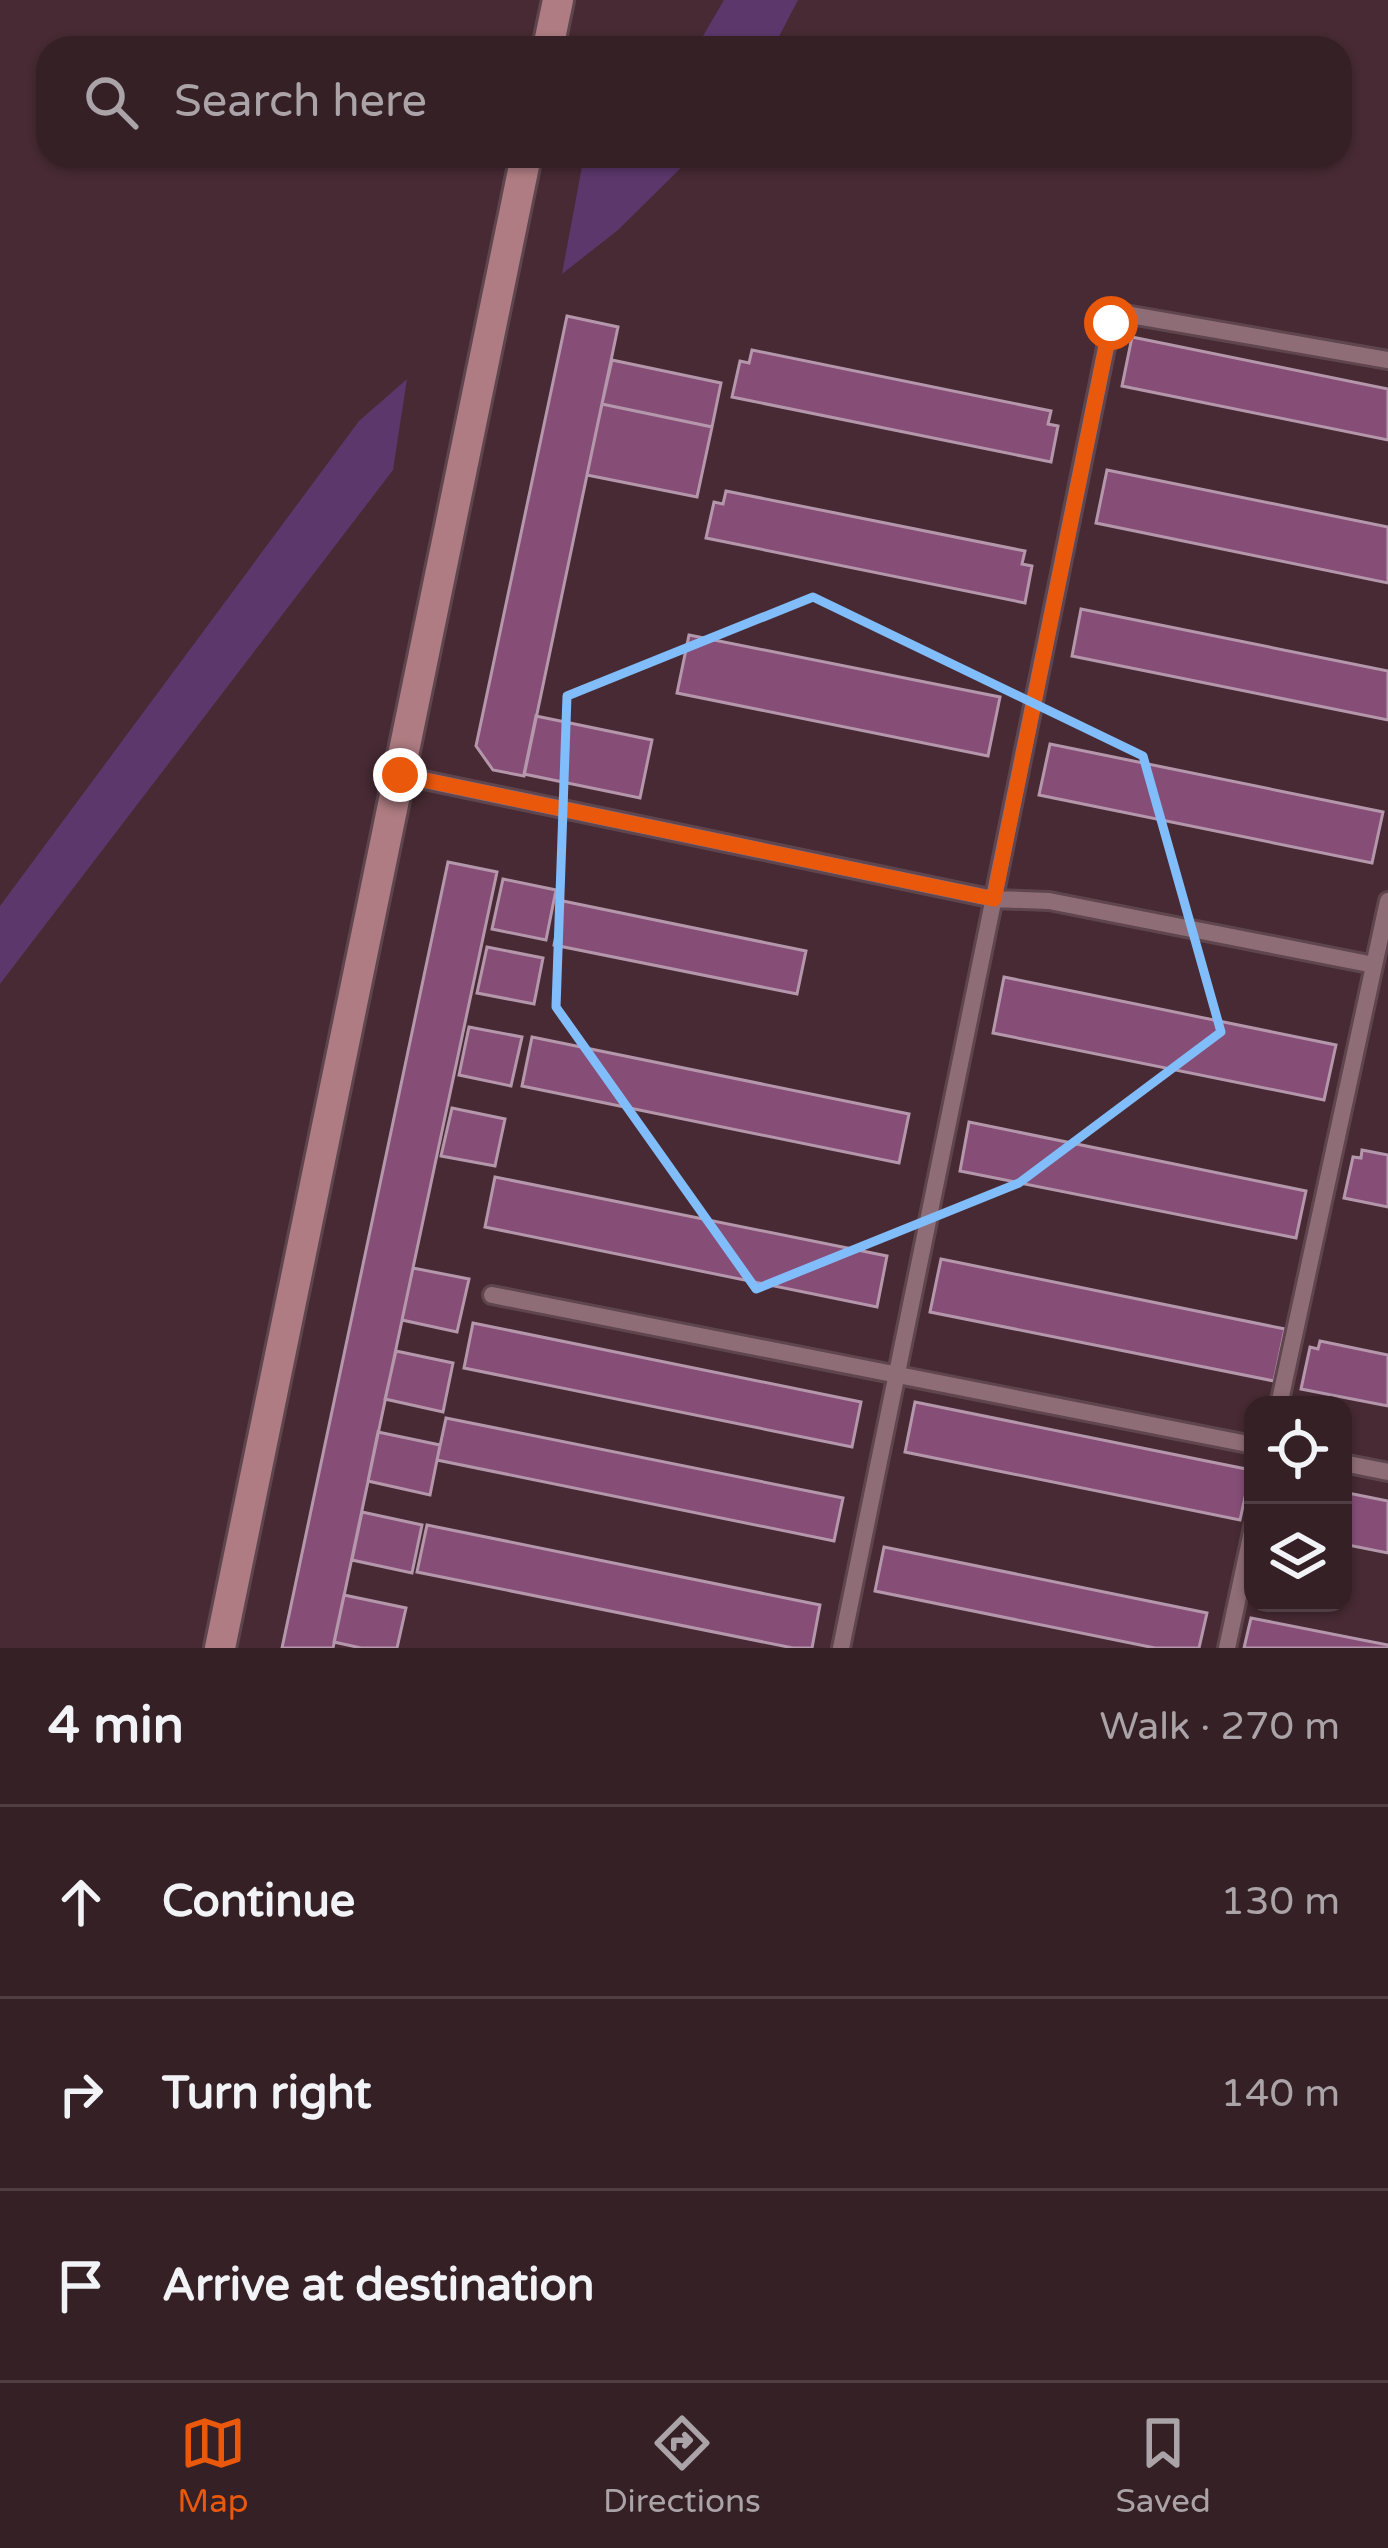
<!DOCTYPE html>
<meta charset="utf-8">
<style>
body{margin:0;font-family:"Varela Round",sans-serif;background:#402d32;color:#f1f3f6}
.controls{position:absolute;right:36px;bottom:36px;display:grid;overflow:hidden;border-radius:24px;box-shadow:0 3px 9px #0004}
.controls button{width:108px;height:108px;display:grid;place-items:center;padding:0;border:0;border-bottom:3px solid #4f3e43;background:#352026;color:#f1f3f6;font:60px sans-serif}
.stop{position:absolute;width:36px;height:36px;margin:-27px;border:9px solid #ea580c;border-radius:50%;background:#fff}
.stop.end{background:#ea580c;border-color:#fff;box-shadow:0 3px 12px #0008}
.list{margin:0;padding:0;list-style:none}
h2{display:flex;justify-content:space-between;align-items:center;height:156px;margin:0;padding:0 48px;font-size:51px}
h2 small{font-size:39px;font-weight:400;color:#aaa3a7}
.list li{display:grid;grid-template-columns:78px 1fr auto;gap:36px;align-items:center;box-sizing:border-box;height:192px;padding:0 48px;border-top:3px solid #4f3e43}
.list b{display:block;font-size:45px;white-space:nowrap}
.list em{font-size:39px;font-style:normal;color:#aaa3a7}
.icon{flex:none;width:66px;height:66px;fill:none;stroke:currentColor;stroke-width:2;stroke-linecap:round;stroke-linejoin:round}
.map{position:relative;flex:none;width:1388px;height:1648px;overflow:hidden}
.search{position:absolute;background:#352026;box-shadow:0 3px 9px #0004;left:36px;right:36px;top:36px;height:132px;display:flex;align-items:center;gap:30px;box-sizing:border-box;padding:0 42px;border-radius:36px;color:#aaa3a7;font-size:45px}
.sheet{height:732px;background:#352026}
nav{display:flex;justify-content:space-around;align-items:center;box-sizing:border-box;height:168px;border-top:3px solid #4f3e43;background:#352026;font-size:33px;color:#aaa3a7}
nav a{display:grid;justify-items:center;gap:6px}
nav .on{color:#ea580c}
.map>svg:first-child{display:block}
.water{fill:#5c376b}
.building{fill:#864e77;stroke:#b597ac;stroke-width:3}
.lines{fill:none;stroke-linecap:round;stroke-linejoin:round}
.lane-casing{stroke:#5f464e;stroke-width:22}
.secondary-casing{stroke:#5f464e;stroke-width:36}
.lane{stroke:#8f6d77;stroke-width:16}
.secondary{stroke:#ae7c82;stroke-width:30}
.route{stroke:#ea580c;stroke-width:15}
.marked{fill:none;stroke:#81bdfa;stroke-width:9;stroke-linejoin:round}
</style>
<div class="map">
<svg width="1388" height="1648" viewBox="0 0 1388 1648">
<rect width="100%" height="100%" fill="#472a33"/>
<path class="water" d="M724,0H798L773,48H696Z
M593,156H693L618,230L562,274L583,161Z
M407,379L393,470L0,984V906L359,421Z"/>
<path class="building" d="M567,316L618,327L524,776L493,770L476,746Z
M1132,337L1388,389V440L1122,386Z
M752,350L1051,411L1048,424L1058,426L1051,462L732,397L740,361L749,363Z
M612,360L721,383L712,427L602,404Z
M602,404L712,427L697,497L587,475Z
M1107,470L1388,527V583L1096,523Z
M726,491L1025,551L1022,564L1032,566L1025,603L706,538L714,502L723,504Z
M1081,609L1388,671V720L1072,656Z
M689,635L1000,697L988,756L677,693Z
M536,716L652,740L640,798L524,774Z
M1050,744L1383,812L1372,863L1039,795Z
M448,862L497,872L413,1268L333,1648H282Z
M503,879L556,890L546,940L492,929Z
M563,901L806,951L797,994L554,945Z
M487,947L543,958L534,1004L477,993Z
M1004,977L1336,1045L1324,1100L993,1033Z
M469,1027L522,1037L511,1086L459,1075Z
M532,1037L909,1114L899,1163L522,1086Z
M452,1108L505,1119L495,1166L441,1156Z
M969,1122L1306,1191L1296,1238L960,1171Z
M1362,1150L1388,1155V1207L1344,1198L1353,1157L1361,1158Z
M495,1177L887,1256L877,1307L485,1227Z
M941,1259L1285,1329L1274,1381L930,1312Z
M413,1268L469,1279L457,1332L402,1320Z
M473,1323L861,1402L852,1447L464,1368Z
M1320,1341L1388,1355V1406L1301,1389L1310,1347L1318,1349Z
M396,1351L453,1363L443,1412L385,1399Z
M915,1402L1251,1470L1240,1520L905,1452Z
M446,1418L843,1498L834,1541L437,1460Z
M378,1432L440,1445L430,1495L368,1481Z
M1343,1492L1388,1501V1553L1343,1544Z
M362,1512L422,1525L412,1573L352,1560Z
M427,1525L820,1605L812,1648H793L417,1572Z
M884,1547L1207,1613L1199,1648H1155L875,1591Z
M344,1595L406,1608L397,1648H361L334,1642Z
M1251,1618L1388,1645V1648H1244Z"/>
<g class="lines">
<g class="lane-casing">
<path id="lane" d="M400,775L994,899L1049,901L1374,965
M492,1295L1253,1445
M1279,1405L1388,901
M1343,1463L1388,1472
M841,1648L1111,323L1125,314L1388,360
M1227,1648L1253,1527"/>
</g>
<g class="secondary-casing">
<path id="secondary" d="M548,48L558,0
M220,1648L526,156"/>
</g>
<use href="#lane" class="lane"/>
<use href="#secondary" class="secondary"/>
</g>
<g class="lines">
<path class="route" d="M400,775L994,899L1111,323"/>
</g>
<path class="marked" d="M813,597L1143,756L1221,1032L1019,1183L756,1289L556,1007L567,696Z"/>
</svg>
<div class="controls">
<button><svg class="icon" aria-label="locate" viewBox="0 0 24 24"><circle cx="12" cy="12" r="6"/><path d="M12 2v4M12 18v4M2 12h4M18 12h4"/></svg></button>
<button><svg class="icon" aria-label="layers" viewBox="0 0 24 24"><path d="M12 4l9 5-9 5-9-5zM3 14l9 5 9-5"/></svg></button>
</div>
<div class="stop" style="left:1111px;top:323px"></div>
<div class="stop end" style="left:400px;top:775px"></div>
<div class="search"><svg class="icon" aria-label="search" viewBox="0 0 24 24"><circle cx="10" cy="10" r="6"/><path d="M15 15l6 6"/></svg>Search here</div>
</div>
<section class="sheet">
<h2>4 min<small>Walk · 270 m</small></h2>
<ul class="list">
<li><svg class="icon" aria-label="ahead" viewBox="0 0 24 24"><path d="M12 20V5M6 11l6-6 6 6"/></svg><div><b>Continue</b></div><em>130 m</em></li>
<li><svg class="icon" aria-label="right" viewBox="0 0 24 24"><path d="M7 20v-9h11M14 6l5 5-5 5"/></svg><div><b>Turn right</b></div><em>140 m</em></li>
<li><svg class="icon" aria-label="arrive" viewBox="0 0 24 24"><path d="M6 21V4h12l-3 4 3 4H6"/></svg><div><b>Arrive at destination</b></div></li>
</ul>
</section>
<nav>
<a class="on"><svg class="icon" aria-label="map" viewBox="0 0 24 24"><path d="M3 6l6-2 6 2 6-2v14l-6 2-6-2-6 2zM9 4v14M15 6v14"/></svg>Map</a>
<a><svg class="icon" aria-label="directions" viewBox="0 0 24 24"><path d="M12 3l9 9-9 9-9-9zM9 14v-3h6M13 9l2 2-2 2"/></svg>Directions</a>
<a><svg class="icon" aria-label="saved" viewBox="0 0 24 24"><path d="M7 4h10v16l-5-4-5 4z"/></svg>Saved</a>
</nav>
